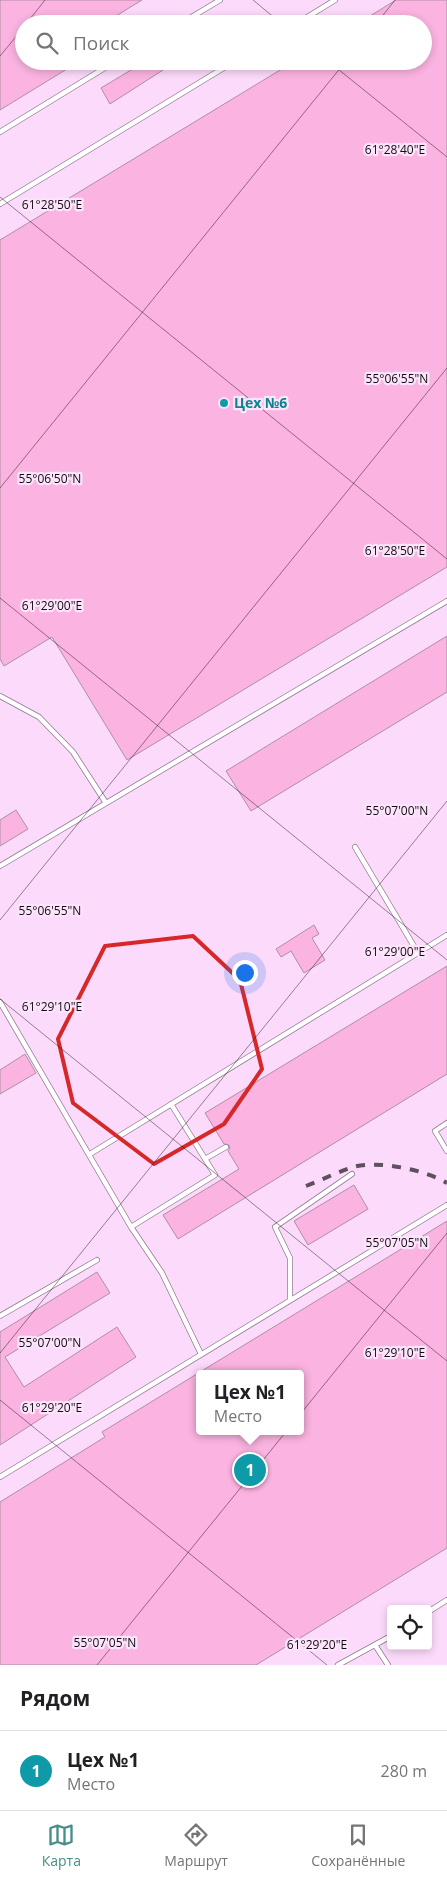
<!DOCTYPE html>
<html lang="ru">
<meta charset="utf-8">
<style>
body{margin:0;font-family:"Open Sans",sans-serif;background:#f6f6f6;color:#202124}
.controls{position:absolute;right:15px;bottom:15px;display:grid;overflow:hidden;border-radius:5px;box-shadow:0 2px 8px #0003}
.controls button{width:45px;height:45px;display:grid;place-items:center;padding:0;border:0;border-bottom:1px solid #e0e0e0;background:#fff;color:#202124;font:25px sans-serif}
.you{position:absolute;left:244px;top:972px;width:18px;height:18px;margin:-12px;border:4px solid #fff;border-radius:50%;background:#1a73e8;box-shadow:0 0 0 8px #1a73e833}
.badge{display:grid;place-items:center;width:32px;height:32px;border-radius:50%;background:#468e8b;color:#fff;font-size:16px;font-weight:700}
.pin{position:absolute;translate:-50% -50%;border:2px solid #fff;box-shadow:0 1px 5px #0006}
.popup{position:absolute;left:196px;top:1370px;width:108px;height:65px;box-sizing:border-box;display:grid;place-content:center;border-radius:5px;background:#fff;filter:drop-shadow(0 1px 4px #0005);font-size:16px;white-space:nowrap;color:#757577}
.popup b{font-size:19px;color:#202124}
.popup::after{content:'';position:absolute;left:50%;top:100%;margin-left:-10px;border:10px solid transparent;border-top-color:#fff}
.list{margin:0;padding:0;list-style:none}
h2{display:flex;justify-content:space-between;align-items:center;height:65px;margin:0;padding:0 20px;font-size:21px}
h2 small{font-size:16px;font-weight:400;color:#757577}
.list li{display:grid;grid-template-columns:32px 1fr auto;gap:15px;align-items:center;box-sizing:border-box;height:80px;padding:0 20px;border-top:1px solid #e0e0e0}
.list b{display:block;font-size:19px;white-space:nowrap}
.list p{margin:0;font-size:16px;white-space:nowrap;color:#757577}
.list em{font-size:16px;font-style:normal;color:#757577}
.icon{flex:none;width:28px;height:28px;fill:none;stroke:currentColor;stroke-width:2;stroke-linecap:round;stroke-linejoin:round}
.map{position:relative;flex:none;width:447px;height:1665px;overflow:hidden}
.search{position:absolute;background:#fff;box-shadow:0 2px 8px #0003;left:15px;right:15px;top:15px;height:55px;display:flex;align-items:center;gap:12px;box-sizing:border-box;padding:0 18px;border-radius:28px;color:#757577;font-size:19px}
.sheet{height:145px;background:#fff}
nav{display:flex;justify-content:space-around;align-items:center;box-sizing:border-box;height:70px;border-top:1px solid #e0e0e0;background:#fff;font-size:14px;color:#757577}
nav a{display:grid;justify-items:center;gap:2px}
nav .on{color:#468e8b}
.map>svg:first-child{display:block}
.built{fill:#fcdafb;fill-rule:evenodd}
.building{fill:#fbb3e1;stroke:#af8fa2;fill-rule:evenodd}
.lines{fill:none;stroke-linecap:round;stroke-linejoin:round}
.service-casing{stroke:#927991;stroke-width:6}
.service{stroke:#fff;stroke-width:4.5}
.rail{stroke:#5e505d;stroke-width:4;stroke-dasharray:9 9;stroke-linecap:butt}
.marked{fill:none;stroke:#d62828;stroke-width:4;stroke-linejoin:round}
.ticks{fill:none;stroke:#140b13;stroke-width:1;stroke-opacity:0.45}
.culture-dot{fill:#0f9aa8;stroke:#fce5fb;stroke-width:2}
.labels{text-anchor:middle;stroke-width:4.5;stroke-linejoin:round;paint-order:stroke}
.culture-label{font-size:14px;font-weight:bold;fill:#0d838f;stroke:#fce5fb;text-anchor:start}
.ticks-label{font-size:12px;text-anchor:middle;fill:#140b13;stroke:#fce5fb;stroke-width:4.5;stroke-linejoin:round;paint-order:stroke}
</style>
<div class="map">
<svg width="447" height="1665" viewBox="0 0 447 1665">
<rect width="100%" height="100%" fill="#fce5fb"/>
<path class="built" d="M0,0H447V1665H0ZM24,24H423V61H24ZM200,1374H300V1431H200ZM391,1609H428V1646H391Z"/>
<path class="building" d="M0,0H142L103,24H24V61H80L0,110Z
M396,0H447V567L127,760L52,637L4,666L0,659V240L295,61H423V24H357Z
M146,61H177L110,104L101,88Z
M447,636V692L251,811L226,771Z
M16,810L28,829L0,846V820Z
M314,925L319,934L312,938L325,960L304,973L291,951L281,957L276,949Z
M447,966V1074L178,1239L163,1215L239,1169L228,1151L230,1148L229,1145L224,1144L205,1113Z
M25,1054L36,1073L0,1094V1070Z
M354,1185L368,1209L308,1245L294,1221Z
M447,1221V1548L256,1665H0V1502L105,1437L102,1432ZM200,1374H300V1431H200Z
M97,1272L110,1293L5,1357L24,1387L117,1327L136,1357L0,1445V1332Z"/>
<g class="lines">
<g class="service-casing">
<path id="service" d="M180,24L220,0
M296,24L335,0
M0,132L116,61
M0,204L235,61
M0,696L39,717L73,752L106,803
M355,847L418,953
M0,866L447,601
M0,1002L131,1227L162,1273L201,1354
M447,1123L435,1131L447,1151
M90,1154L447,935
M205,1159L226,1147
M131,1227L215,1175L171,1104
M290,1300V1258L275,1227L352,1174
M0,1316L97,1260
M0,1477L447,1205
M428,1612L447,1600
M375,1645L388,1665
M338,1665L391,1636"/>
</g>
<use href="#service" class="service"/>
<path class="rail" d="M306,1186C322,1180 337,1172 353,1167C378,1160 426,1170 447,1183"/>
</g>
<path class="marked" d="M193,936L240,980L262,1069L224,1124L154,1164L73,1103L58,1039L105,946Z"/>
<path class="ticks" d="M253,0L282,24M26,24L45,0M376,24L395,0M0,56L24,27M328,61L447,157M0,197L447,559M0,488L346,61M0,598L447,960M0,920L447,368M0,999L447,1361M0,1353L447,801M0,1400L327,1665M97,1665L447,1233"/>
<circle class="culture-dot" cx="224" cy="403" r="5"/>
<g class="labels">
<g class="culture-label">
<text x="234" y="408">Цех №6</text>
</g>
</g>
<g class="ticks-label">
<text x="395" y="154">61°28'40"E</text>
<text x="52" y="209">61°28'50"E</text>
<text x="397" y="383">55°06'55"N</text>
<text x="50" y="483">55°06'50"N</text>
<text x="395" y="555">61°28'50"E</text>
<text x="52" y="610">61°29'00"E</text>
<text x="397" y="815">55°07'00"N</text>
<text x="50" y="915">55°06'55"N</text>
<text x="395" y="956">61°29'00"E</text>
<text x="52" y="1011">61°29'10"E</text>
<text x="397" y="1247">55°07'05"N</text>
<text x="50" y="1347">55°07'00"N</text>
<text x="395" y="1357">61°29'10"E</text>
<text x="52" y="1412">61°29'20"E</text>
<text x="105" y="1647">55°07'05"N</text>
<text x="317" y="1649">61°29'20"E</text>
</g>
</svg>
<div class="controls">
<button><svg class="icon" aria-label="locate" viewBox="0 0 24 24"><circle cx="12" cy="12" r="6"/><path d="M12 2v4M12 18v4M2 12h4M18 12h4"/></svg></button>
</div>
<div class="you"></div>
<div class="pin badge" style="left:250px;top:1470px;background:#0f9aa8">1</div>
<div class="popup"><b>Цех №1</b>Место</div>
<div class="search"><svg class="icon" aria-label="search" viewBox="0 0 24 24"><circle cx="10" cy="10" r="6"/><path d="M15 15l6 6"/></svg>Поиск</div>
</div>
<section class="sheet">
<h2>Рядом<small></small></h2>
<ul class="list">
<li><span class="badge" style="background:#0f9aa8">1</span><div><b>Цех №1</b><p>Место</p></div><em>280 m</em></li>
</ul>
</section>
<nav>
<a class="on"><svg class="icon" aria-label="map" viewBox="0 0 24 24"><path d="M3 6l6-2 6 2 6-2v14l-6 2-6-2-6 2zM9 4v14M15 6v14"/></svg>Карта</a>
<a><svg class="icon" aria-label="directions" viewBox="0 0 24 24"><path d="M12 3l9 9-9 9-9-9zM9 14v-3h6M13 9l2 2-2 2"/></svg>Маршрут</a>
<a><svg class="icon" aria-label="saved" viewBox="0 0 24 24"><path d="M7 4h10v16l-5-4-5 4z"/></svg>Сохранённые</a>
</nav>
